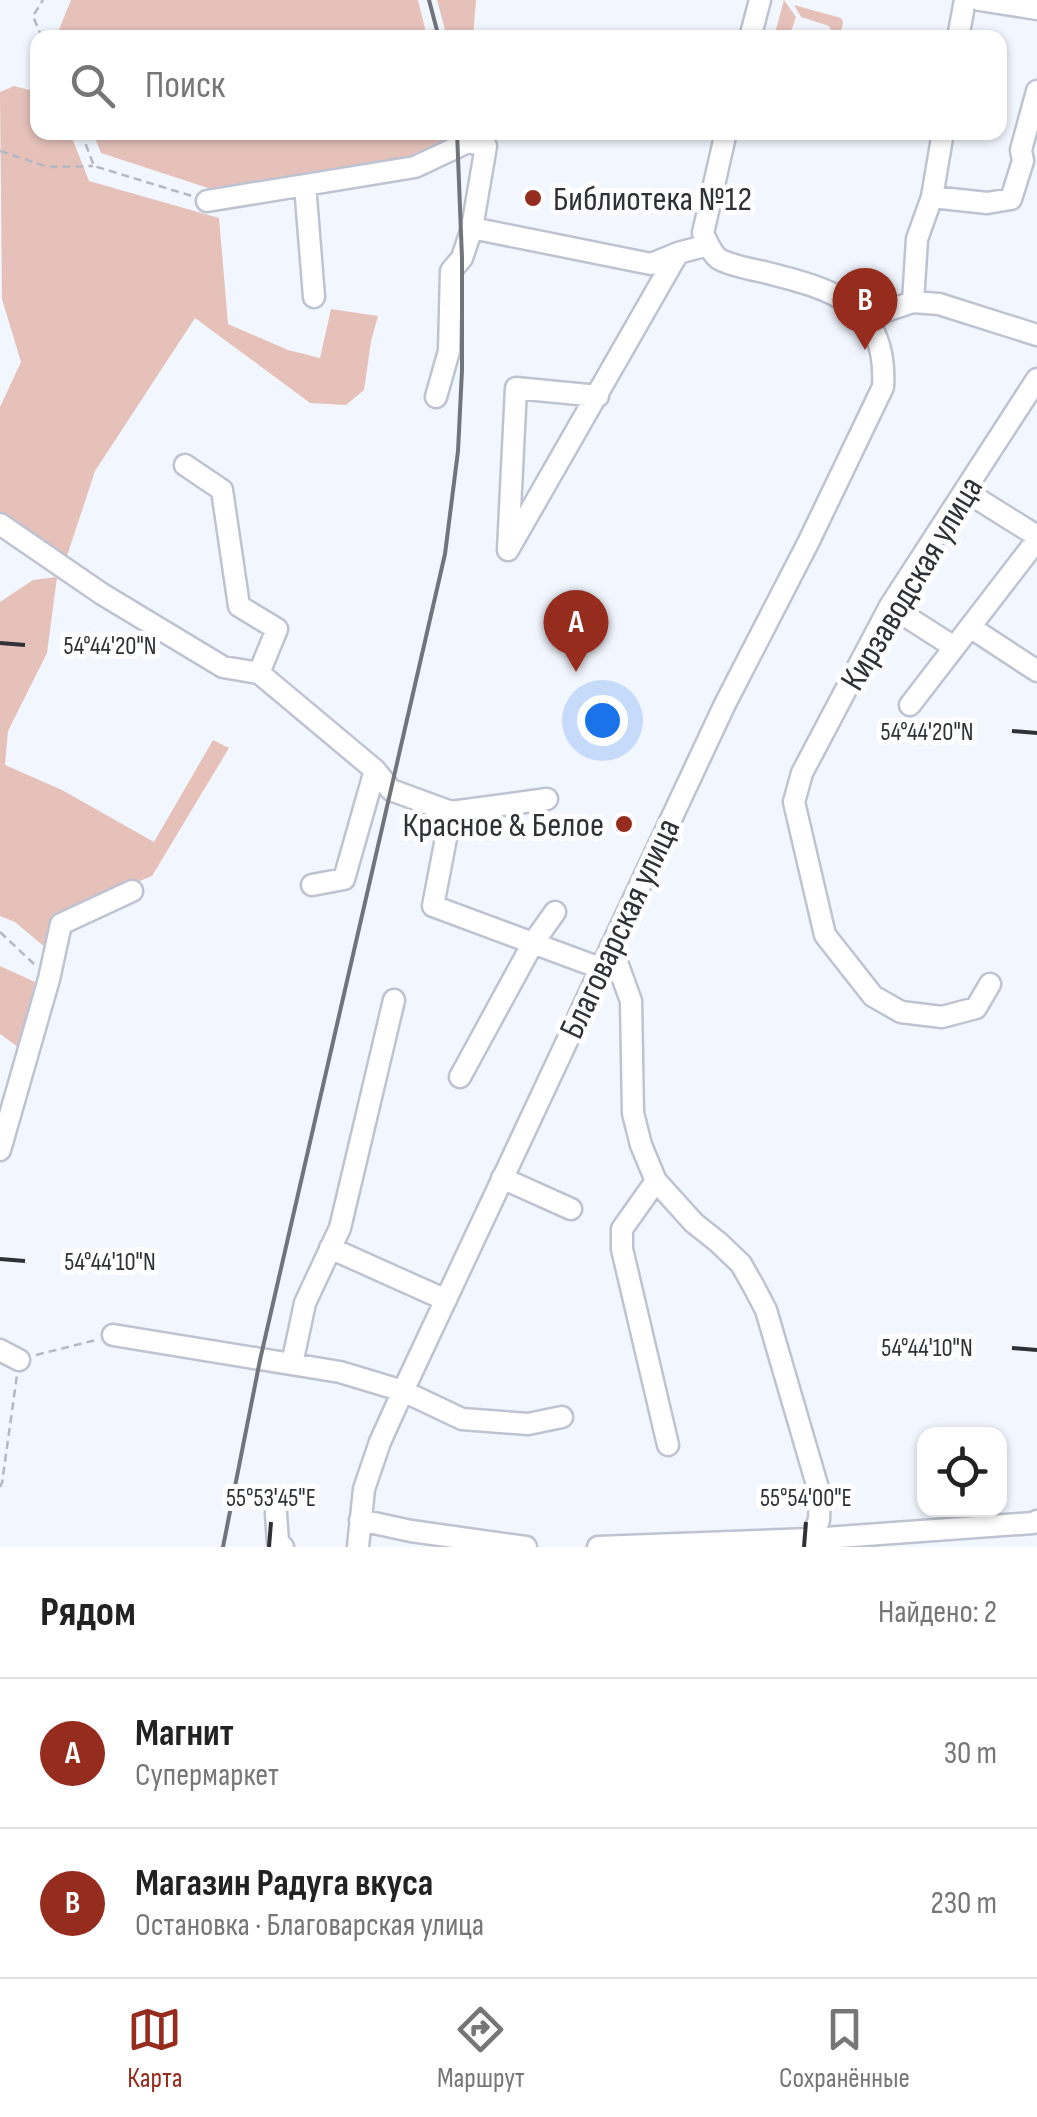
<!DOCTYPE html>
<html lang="ru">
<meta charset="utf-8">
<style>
body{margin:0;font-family:"Sofia Sans Condensed",sans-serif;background:#f6f6f6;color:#222}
.controls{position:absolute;right:30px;bottom:30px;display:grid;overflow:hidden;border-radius:20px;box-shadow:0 2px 8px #0004}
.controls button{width:90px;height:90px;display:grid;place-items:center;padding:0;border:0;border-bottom:2px solid #e0e0e0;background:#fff;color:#222;font:50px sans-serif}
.you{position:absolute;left:602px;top:720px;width:35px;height:35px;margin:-25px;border:8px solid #fff;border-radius:50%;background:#1a73e8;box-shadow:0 0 0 15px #1a73e833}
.badge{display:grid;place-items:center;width:65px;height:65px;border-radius:50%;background:#962c1d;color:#fff;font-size:32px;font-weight:700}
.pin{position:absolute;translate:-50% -82px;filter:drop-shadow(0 2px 5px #0008)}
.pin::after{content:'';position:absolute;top:52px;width:35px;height:30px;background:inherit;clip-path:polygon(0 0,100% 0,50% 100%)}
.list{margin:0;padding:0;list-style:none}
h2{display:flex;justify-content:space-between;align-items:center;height:130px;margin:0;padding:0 40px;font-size:42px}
h2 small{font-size:32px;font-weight:400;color:#767676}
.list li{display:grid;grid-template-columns:65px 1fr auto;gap:30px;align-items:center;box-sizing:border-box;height:150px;padding:0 40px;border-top:2px solid #e0e0e0}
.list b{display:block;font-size:38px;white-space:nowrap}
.list p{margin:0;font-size:32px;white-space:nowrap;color:#767676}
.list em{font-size:32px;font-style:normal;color:#767676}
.icon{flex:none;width:55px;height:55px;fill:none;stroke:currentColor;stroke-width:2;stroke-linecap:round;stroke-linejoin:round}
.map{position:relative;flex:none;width:1037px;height:1547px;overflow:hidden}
.search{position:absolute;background:#fff;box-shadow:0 2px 8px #0004;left:30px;right:30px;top:30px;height:110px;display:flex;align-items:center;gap:25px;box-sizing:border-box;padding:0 35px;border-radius:20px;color:#767676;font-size:38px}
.sheet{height:430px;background:#fff}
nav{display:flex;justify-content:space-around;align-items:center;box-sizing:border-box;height:140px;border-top:2px solid #e0e0e0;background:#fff;font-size:28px;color:#767676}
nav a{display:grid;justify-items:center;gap:5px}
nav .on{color:#962c1d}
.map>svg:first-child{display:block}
.green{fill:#e5c1ba}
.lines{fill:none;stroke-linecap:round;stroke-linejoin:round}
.minor-casing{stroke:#bec3d1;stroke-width:25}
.path{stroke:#b5b8c0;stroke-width:2.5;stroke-dasharray:8 5;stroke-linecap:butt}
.minor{stroke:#fff;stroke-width:20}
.rail{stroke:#71747b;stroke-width:4}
.ticks{fill:none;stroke:#2f3137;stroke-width:4}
.poi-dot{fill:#962c1d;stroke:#fff;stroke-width:4}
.labels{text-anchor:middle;stroke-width:10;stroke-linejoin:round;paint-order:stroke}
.poi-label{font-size:35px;fill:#2f3137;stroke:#fff;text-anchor:start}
.street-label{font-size:35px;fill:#2f3137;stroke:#fff}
.ticks-label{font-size:25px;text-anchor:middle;fill:#2f3137;stroke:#fff;stroke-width:10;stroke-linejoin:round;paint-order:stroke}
</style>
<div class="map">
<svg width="1037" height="1547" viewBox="0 0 1037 1547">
<rect width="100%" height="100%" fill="#f2f6fe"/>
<path class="green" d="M71,0H418L427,37H56Z
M437,0H476L473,37H447Z
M784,0L796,17L789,37H774Z
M794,5L841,18L843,22L840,37H829L831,30L829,26L801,17Z
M14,86L37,92L38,132L70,133L89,181L219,218L228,324L288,350L320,358L331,309L378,316L371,341L364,390L346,405L310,403L195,318L95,471L65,562L0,515V407L21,362L2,299L0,92Z
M448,133L449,137L406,158L211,189L101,153L93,133Z
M57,577L47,653L8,731L5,765L62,790L154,842L213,740L229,748L152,876L56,916L46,948L15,922L0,916V602L33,580Z
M0,966L35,982L18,1047L0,1034Z"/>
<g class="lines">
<g class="minor-casing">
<path id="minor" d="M980,0L1037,9
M750,38L760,0
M958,38L965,0
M305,185L314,297
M932,197L987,203L1011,199L1023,161L1021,150L1037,91
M207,201L415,167L468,142L486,146L472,228L651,264L678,253L708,245
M913,302L917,239L932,197L943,132
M865,318L913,302L939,304L1037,335
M598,396L516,388L508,550L678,253
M436,397L449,351L451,271L462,258L472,228
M185,465L222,490L239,606L277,629L259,673
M965,491L1037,536
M0,524L102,594L223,667L259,673L375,770
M890,606L954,647
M970,627L1037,671
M910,705L1037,540
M547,799L451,812L433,906L600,968
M312,885L344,879L375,770L391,790L451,812
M611,946L631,1001L633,1113L641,1145L656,1181L694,1223L718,1242L741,1264L754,1287L766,1310L820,1495L819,1520L811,1539L810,1547
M990,984L976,1008L942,1017L901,1012L873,996L825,935L794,802L802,773L890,606L1037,379
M460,1077L533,943L555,912
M0,1150L49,979L61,924L132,891
M502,1178L571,1209
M656,1181L622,1229V1249L668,1445
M330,1248L446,1300
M113,1335L340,1372L403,1391L462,1419L528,1424L562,1417
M0,1350L19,1360
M292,1364L305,1303L340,1228L394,1000
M276,1514L278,1542L283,1547
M360,1520L411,1531L526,1547
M358,1547L364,1489L380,1442L403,1391L725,704L809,541L883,387C888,303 831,289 764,272C750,269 732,266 719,259C711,253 707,242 703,233L726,132
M598,1547L811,1539L1033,1523L1037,1521"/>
</g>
<path class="path" d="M42,38L33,16L43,0
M81,132L94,166L192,196
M0,151L48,167L93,166
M0,932L34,964
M36,1355L96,1340
M0,1487L2,1483L17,1375"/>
<use href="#minor" class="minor"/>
<path class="rail" d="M429,0L439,38
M223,1547L260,1360L445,554L458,451L462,370V258L457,132"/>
</g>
<path class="ticks" d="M0,643L25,645M1012,731L1037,733M0,1259L25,1261M1012,1348L1037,1350M269,1547L271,1522M804,1547L806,1522"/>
<g class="poi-dot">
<circle cx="533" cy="198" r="10"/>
<circle cx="624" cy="824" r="10"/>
</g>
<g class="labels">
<g class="poi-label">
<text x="553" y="210">Библиотека №12</text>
<text x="604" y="836" text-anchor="end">Красное &amp; Белое</text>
</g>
<g class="street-label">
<text transform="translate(911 583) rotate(-59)" y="12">Кирзаводская улица</text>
<text transform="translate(619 928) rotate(-65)" y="12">Благоварская улица</text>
</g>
</g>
<g class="ticks-label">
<text x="110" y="654">54°44'20"N</text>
<text x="927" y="740">54°44'20"N</text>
<text x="110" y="1270">54°44'10"N</text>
<text x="927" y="1356">54°44'10"N</text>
<text x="271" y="1506">55°53'45"E</text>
<text x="806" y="1506">55°54'00"E</text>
</g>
</svg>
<div class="controls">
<button><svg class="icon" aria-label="locate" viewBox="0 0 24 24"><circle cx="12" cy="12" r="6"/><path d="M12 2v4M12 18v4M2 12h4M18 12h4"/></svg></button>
</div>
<div class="you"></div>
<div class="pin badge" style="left:576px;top:672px">A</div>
<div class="pin badge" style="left:865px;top:350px">B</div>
<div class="search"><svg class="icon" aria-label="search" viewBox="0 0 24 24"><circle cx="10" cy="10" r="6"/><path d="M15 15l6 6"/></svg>Поиск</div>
</div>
<section class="sheet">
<h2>Рядом<small>Найдено: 2</small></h2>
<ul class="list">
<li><span class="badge">A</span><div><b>Магнит</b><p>Супермаркет</p></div><em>30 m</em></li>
<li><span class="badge">B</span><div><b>Магазин Радуга вкуса</b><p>Остановка · Благоварская улица</p></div><em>230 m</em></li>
</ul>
</section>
<nav>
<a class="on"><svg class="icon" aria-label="map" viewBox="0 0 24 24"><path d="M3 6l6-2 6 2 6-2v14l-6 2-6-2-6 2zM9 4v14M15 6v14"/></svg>Карта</a>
<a><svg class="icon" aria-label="directions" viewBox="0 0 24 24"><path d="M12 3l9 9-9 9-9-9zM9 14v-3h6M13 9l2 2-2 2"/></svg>Маршрут</a>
<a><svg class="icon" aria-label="saved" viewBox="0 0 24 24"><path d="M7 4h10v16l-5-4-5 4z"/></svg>Сохранённые</a>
</nav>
